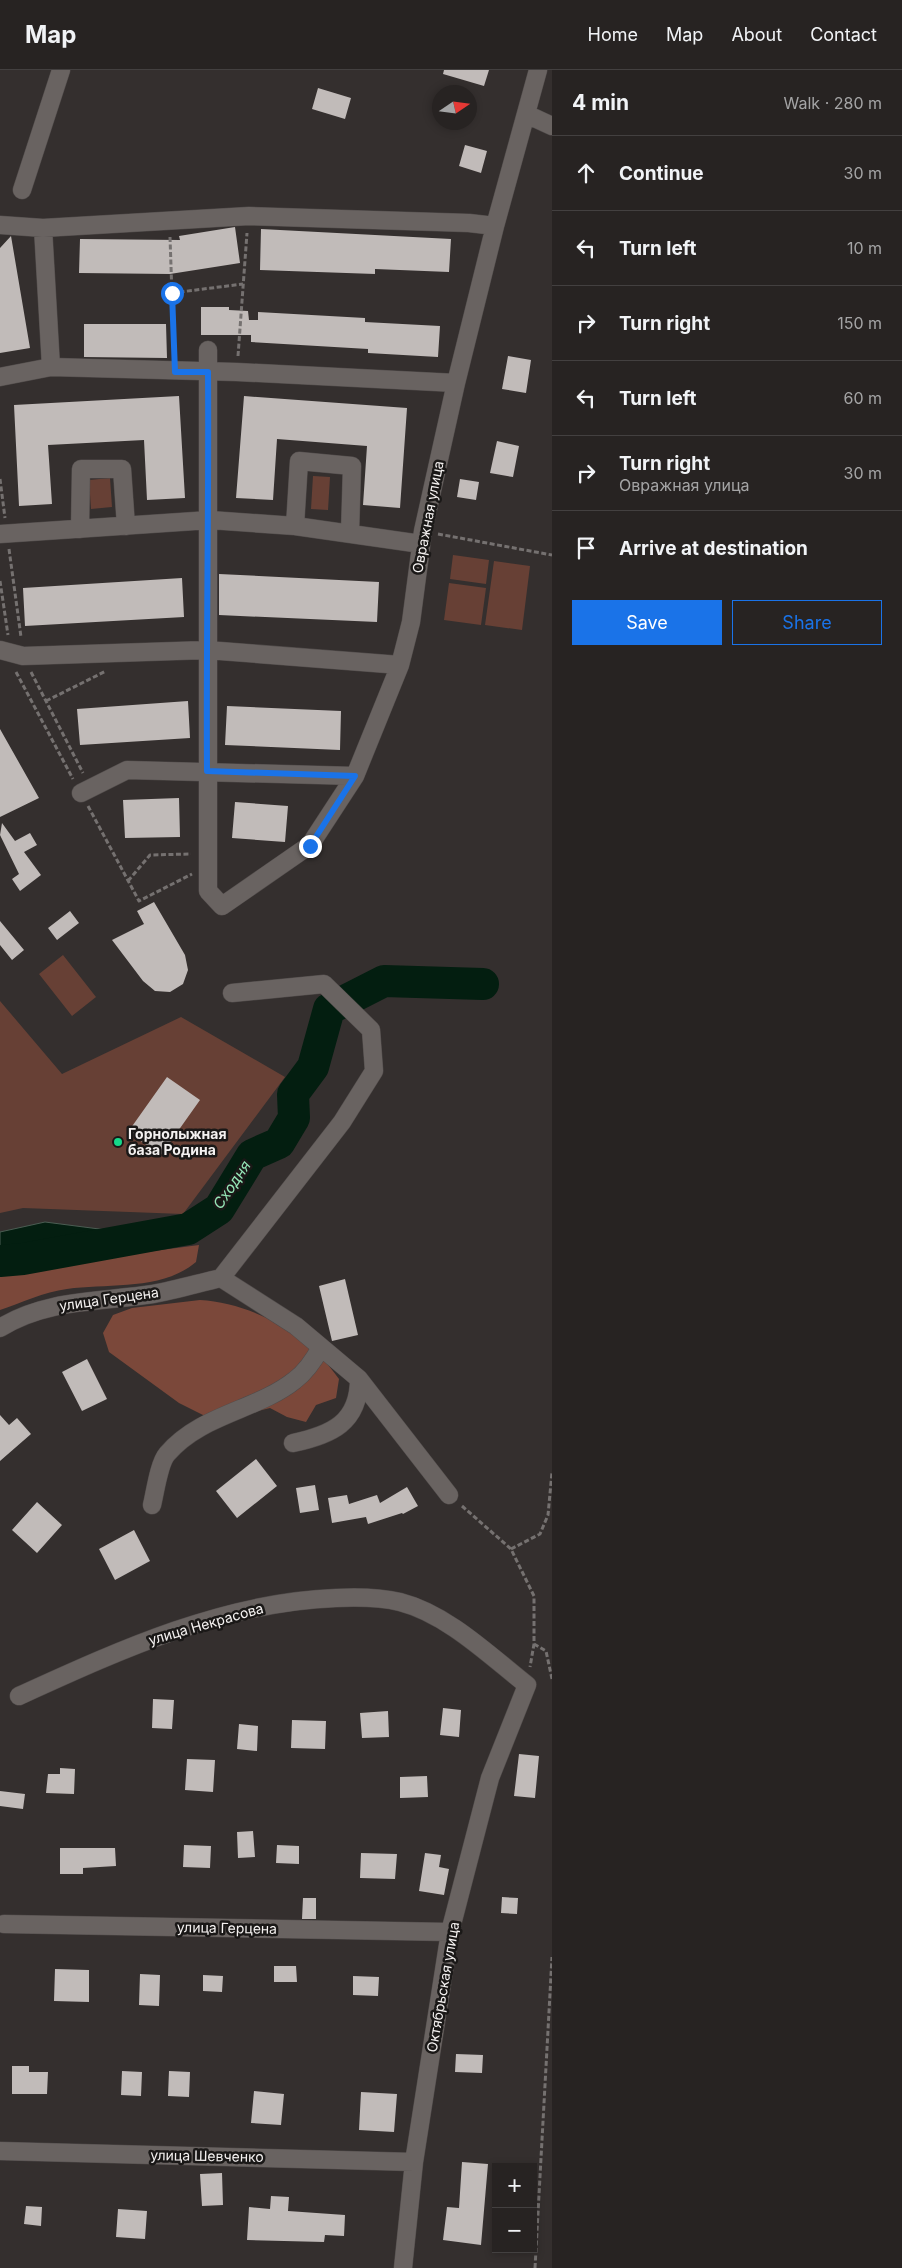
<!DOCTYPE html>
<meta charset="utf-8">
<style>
body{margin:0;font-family:Inter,sans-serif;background:#2f2b2a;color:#f1f3f6}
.controls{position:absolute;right:15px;bottom:15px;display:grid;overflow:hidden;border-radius:0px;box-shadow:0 2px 8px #0003}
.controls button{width:45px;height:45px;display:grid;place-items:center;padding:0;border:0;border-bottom:1px solid #434040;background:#272322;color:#f1f3f6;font:25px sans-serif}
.compass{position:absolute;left:432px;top:15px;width:45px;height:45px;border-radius:50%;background:#272322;box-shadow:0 2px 8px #0003;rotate:77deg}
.stop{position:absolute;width:15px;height:15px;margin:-11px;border:4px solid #1a73e8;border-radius:50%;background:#fff}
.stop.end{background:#1a73e8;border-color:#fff;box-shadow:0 1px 5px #0008}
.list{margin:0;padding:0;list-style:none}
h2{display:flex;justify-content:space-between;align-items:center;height:65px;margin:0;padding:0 20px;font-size:21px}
h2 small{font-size:16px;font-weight:400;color:#a4a4a5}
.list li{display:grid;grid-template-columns:32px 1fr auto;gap:15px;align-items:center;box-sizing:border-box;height:75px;padding:0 20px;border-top:1px solid #434040}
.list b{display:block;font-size:19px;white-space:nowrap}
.list p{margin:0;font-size:16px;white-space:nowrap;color:#a4a4a5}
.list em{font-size:16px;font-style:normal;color:#a4a4a5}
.actions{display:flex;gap:10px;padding:15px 20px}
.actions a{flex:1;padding:11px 0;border:1px solid #1a73e8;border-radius:0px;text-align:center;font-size:18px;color:#1a73e8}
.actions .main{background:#1a73e8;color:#fff}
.icon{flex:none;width:28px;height:28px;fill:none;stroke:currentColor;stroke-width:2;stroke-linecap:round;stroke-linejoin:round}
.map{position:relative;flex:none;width:552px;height:2198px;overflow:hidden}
header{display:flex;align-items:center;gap:30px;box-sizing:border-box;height:70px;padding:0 25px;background:#272322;border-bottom:1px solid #434040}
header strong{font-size:24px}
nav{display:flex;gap:28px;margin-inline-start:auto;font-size:18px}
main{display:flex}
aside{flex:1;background:#272322}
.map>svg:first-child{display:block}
.green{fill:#674035}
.forest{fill:#7b483a}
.water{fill:#031e10;stroke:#4b5d53}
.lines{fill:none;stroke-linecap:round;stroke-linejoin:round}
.river{stroke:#031e10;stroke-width:32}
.building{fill:#c1bbb9}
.minor-casing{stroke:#504b4a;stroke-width:19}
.path{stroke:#757170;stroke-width:3;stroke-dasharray:5 2.5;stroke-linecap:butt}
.minor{stroke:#696361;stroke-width:18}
.route{stroke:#1a73e8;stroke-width:6}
.poi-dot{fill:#16d989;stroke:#1a1817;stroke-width:2}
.labels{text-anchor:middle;stroke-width:5;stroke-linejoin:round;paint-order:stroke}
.street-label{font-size:14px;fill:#f4f1f0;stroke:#1a1817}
.poi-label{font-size:14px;font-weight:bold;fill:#f4f1f0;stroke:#1a1817;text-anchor:start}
.water-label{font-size:15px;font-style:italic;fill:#96e7b8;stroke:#1a1817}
</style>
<header>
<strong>Map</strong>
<nav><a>Home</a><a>Map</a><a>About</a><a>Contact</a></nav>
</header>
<main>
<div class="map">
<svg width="552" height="2198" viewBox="0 0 552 2198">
<rect width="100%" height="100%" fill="#342f2e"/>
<path class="green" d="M313,406L330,407L328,440L311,439Z
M110,408L112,437L91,439L89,410Z
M453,485L489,490L486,514L450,509Z
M494,491L530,496L522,560L485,555Z
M449,513L486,518L481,555L444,550Z
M63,885L96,927L72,946L39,904Z
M0,931L62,1004L181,947L285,1007L183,1144L23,1138L0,1143Z"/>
<path class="forest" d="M199,1175L196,1192C162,1221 109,1213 67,1219C44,1222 21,1233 0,1240V1204L17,1199Z
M200,1230C253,1233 309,1265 339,1309L336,1328L316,1335L306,1352L287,1347L270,1338L229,1348H209L179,1333L109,1282L103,1263L113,1245L132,1238Z"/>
<path class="water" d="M45,1152L107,1160L129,1170L128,1174L60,1189L15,1194L0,1199V1162Z"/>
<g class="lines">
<path class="river" d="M0,1191L23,1189L188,1159L219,1139L252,1085L279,1073L294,1048L293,1024L313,997L329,939L384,911L483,914"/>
</g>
<path class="building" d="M444,0H489L484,16L443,4Z
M318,18L351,28L345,49L312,39Z
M465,75L487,81L481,103L459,96Z
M235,157L240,193L170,204L79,203L80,169L180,170L179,166Z
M261,159L451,169L449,202L375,199V204L260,200Z
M11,166L30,278L0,283V178Z
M201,237H229V240L248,241L249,250H258V242L365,248V252L440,256L438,287L368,283V279L251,272V265H201Z
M84,254H166L167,288L84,287Z
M508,286L531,290L526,323L502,319Z
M179,326L185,428L147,430L144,370L48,375L52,434L19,436L14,335Z
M244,326L407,338L400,438L363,435L367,376L277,369L273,430L236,428Z
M497,371L519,376L513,407L490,403Z
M460,409L479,412L476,430L457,427Z
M219,504L379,512L377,552L219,545Z
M182,508L184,547L25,556L23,518Z
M188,631L190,668L80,675L77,639Z
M227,636L341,641L340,680L225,675Z
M0,659L39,728L0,747Z
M179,728L180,767L125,768L123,730Z
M235,732L288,736L285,772L232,768Z
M2,753L15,771L30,763L37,775L24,782L41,805L20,821L12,809L19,804L0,765Z
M154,832L185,885L188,900L183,914L170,922L155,921L143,911L112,870L144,854L137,841Z
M70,841L79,853L57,870L48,858Z
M0,851L24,880L12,890L0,875Z
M167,1007L200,1030L161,1085L128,1062Z
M345,1209L358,1265L332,1271L319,1216Z
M87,1289L107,1329L82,1341L62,1302Z
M0,1345L9,1355L17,1348L31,1364L0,1391Z
M256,1389L277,1416L237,1448L216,1421Z
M315,1415L319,1440L300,1443L296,1418Z
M407,1417L418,1436L403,1444L402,1443L368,1454L366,1447L332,1453L328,1428L347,1425L349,1434L377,1425L380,1433Z
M37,1432L62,1455L37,1483L12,1460Z
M134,1460L150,1491L115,1510L99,1479Z
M153,1629L174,1630L172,1659L152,1658Z
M443,1638L461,1640L459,1667L440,1665Z
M388,1641L389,1667L362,1668L360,1643Z
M292,1650L326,1651L325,1679L291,1678Z
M239,1654L258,1656L257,1681L237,1679Z
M519,1684L539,1686L535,1728L514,1726Z
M187,1689L215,1690L213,1722L185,1720Z
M60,1698L75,1699L74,1724L46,1723L48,1704H60Z
M427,1706L428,1727L400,1728V1707Z
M0,1721L25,1724L23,1739L0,1736Z
M253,1761L255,1787L238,1788L237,1762Z
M184,1775L211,1776L210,1798L183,1797Z
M277,1775L299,1776V1794L276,1793Z
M60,1778H115L116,1796L83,1798V1804H60Z
M361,1783L397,1784L395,1809L360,1808Z
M425,1783L441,1785L439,1797L449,1799L444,1825L419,1821Z
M502,1827L518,1828L517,1844L501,1843Z
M303,1828H316V1849H302Z
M274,1896H296L297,1912H274Z
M55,1899L89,1900V1932L54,1931Z
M140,1904L160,1905L159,1936L139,1935Z
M203,1905L223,1906L222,1922L203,1921Z
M353,1906L379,1907L378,1926L353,1925Z
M456,1984L483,1985L482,2003L455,2002Z
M12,1996H29V2002H48L47,2024H12Z
M122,2001L142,2002L141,2026L121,2025Z
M169,2001L190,2002L189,2027L168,2026Z
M254,2021L284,2024L281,2055L251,2053Z
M361,2022L397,2024L394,2062L359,2060Z
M462,2092L488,2094L481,2175L443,2170L447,2137L459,2138Z
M222,2103L223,2135L202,2136L200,2104Z
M271,2126L289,2127L288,2141L345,2145L344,2166L325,2165L324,2172L247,2170L249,2137L270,2139Z
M26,2136L42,2137L41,2156L24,2154Z
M118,2139L147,2141L145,2169L116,2167Z"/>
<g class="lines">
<g class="minor-casing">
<path id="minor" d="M526,44L552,56
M22,120L61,0
M0,155L43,158L249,146L469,153L495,156
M43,158L51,297
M208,280C209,460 207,641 208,821L222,836L310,775L355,706L400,595L411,552L423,461L456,313L495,156L538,0
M0,307L51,297L237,302L456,313
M295,456L299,391L352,396L350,463
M80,459L81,399H122L126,456
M0,464L210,450L295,456L421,474
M0,580L23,586L207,580L400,595
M81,723L127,700L355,706
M221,1208L342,1052L374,1001L371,960L324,914L232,923
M221,1208L296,1256L359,1309L449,1425
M0,1258C46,1229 101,1232 153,1224C176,1220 199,1213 221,1208
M293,1373C331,1365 359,1353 359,1309
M152,1435C155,1423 159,1393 167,1384C201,1344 258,1340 295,1310C307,1301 314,1290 321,1277
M19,1626C120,1580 224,1532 336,1528C358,1527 379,1527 400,1532C447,1544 489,1585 527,1615L490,1708L450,1862L414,2092L403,2198
M4,1854L450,1862
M0,2081L414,2092"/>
</g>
<path class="path" d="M170,167L174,284
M172,223L243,214
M238,286L247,163
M0,409L5,448
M438,464L552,485
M9,479L21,567
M0,511L8,565
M16,602L73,709
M31,602L83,703
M46,631L106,601
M88,736L139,831L192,804
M128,811L150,785L191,784
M462,1436L511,1479L534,1526V1574L530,1597
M511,1479L540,1464L548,1445L552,1402
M534,1574L546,1581L552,1609
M535,2198L552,1887"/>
<use href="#minor" class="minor"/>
</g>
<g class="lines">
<path class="route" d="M172,223L175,302H208C209,435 206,568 207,701L355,706L310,776"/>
</g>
<circle class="poi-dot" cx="118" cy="1072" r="5"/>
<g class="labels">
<g class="street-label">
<text transform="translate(428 447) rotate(-79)" y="5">Овражная улица</text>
<text transform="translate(109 1229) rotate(-8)" y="5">улица Герцена</text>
<text transform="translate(206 1554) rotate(-16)" y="5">улица Некрасова</text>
<text transform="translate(227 1858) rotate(1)" y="5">улица Герцена</text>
<text transform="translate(443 1917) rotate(-80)" y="5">Октябрьская улица</text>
<text transform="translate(207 2086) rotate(1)" y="5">улица Шевченко</text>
</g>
<g class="poi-label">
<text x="128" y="1069">Горнолыжная<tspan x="128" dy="16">база Родина</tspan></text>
</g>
<g class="water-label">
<text transform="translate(232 1115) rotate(-56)" y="5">Сходня</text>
</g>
</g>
</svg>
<div class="controls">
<button>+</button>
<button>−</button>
</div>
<svg class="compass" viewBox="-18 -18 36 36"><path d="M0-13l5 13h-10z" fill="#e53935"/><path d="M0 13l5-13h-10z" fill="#a4a4a5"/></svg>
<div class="stop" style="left:172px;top:223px"></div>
<div class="stop end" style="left:310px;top:776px"></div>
</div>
<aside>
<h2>4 min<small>Walk · 280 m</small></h2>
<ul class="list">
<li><svg class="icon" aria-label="ahead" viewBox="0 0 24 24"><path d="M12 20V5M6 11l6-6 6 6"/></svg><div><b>Continue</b></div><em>30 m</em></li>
<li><svg class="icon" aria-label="left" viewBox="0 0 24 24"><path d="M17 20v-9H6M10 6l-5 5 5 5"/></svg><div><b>Turn left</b></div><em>10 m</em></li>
<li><svg class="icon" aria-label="right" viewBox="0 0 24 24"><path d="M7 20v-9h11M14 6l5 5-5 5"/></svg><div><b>Turn right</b></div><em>150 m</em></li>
<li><svg class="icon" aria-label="left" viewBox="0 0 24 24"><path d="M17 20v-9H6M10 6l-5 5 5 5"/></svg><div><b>Turn left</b></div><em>60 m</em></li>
<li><svg class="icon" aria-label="right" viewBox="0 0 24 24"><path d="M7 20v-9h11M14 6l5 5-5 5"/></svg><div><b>Turn right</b><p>Овражная улица</p></div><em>30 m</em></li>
<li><svg class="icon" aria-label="arrive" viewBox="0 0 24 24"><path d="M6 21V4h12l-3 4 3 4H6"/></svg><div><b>Arrive at destination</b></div></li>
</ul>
<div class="actions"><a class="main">Save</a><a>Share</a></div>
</aside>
</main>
